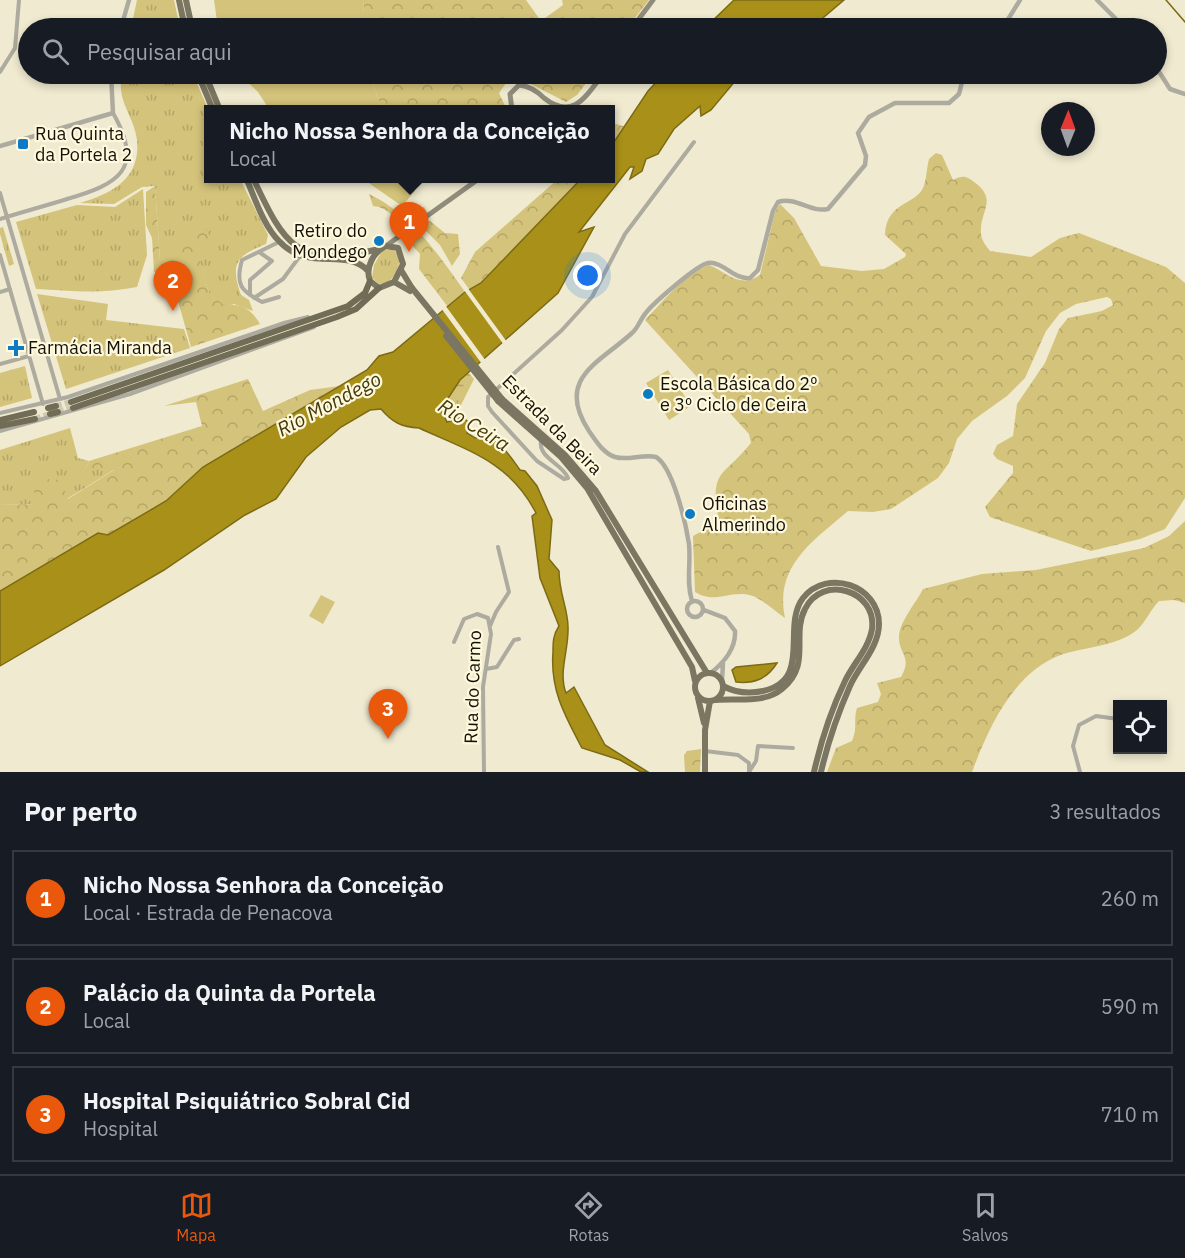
<!DOCTYPE html>
<html lang="pt">
<meta charset="utf-8">
<style>
body{margin:0;font-family:"IBM Plex Sans",sans-serif;background:#242831;color:#f1f3f6}
.controls{position:absolute;right:18px;bottom:18px;display:grid;overflow:hidden;border-radius:0px;box-shadow:0 3px 9px #0003}
.controls button{width:54px;height:54px;display:grid;place-items:center;padding:0;border:0;border-bottom:2px solid #363941;background:#171b24;color:#f1f3f6;font:30px sans-serif}
.compass{position:absolute;left:1041px;top:102px;width:54px;height:54px;border-radius:50%;background:#171b24;box-shadow:0 3px 9px #0003;rotate:1deg}
.you{position:absolute;left:588px;top:276px;width:21px;height:21px;margin:-15px;border:4px solid #fff;border-radius:50%;background:#1a73e8;box-shadow:0 0 0 9px #1a73e833}
.badge{display:grid;place-items:center;width:39px;height:39px;border-radius:50%;background:#ea580c;color:#fff;font-size:20px;font-weight:700}
.pin{position:absolute;translate:-50% -50px;filter:drop-shadow(0 2px 3px #0008)}
.pin::after{content:'';position:absolute;top:32px;width:21px;height:18px;background:inherit;clip-path:polygon(0 0,100% 0,50% 100%)}
.popup{position:absolute;left:204px;top:105px;width:411px;height:78px;box-sizing:border-box;display:grid;place-content:center;border-radius:0px;background:#171b24;filter:drop-shadow(0 2px 4px #0005);font-size:20px;white-space:nowrap;color:#9ea1a6}
.popup b{font-size:22px;color:#f1f3f6}
.popup::after{content:'';position:absolute;left:50%;top:100%;margin-left:-12px;border:12px solid transparent;border-top-color:#171b24}
.list{margin:0;padding:0;list-style:none}
h2{display:flex;justify-content:space-between;align-items:center;height:78px;margin:0;padding:0 24px;font-size:26px}
h2 small{font-size:20px;font-weight:400;color:#9ea1a6}
.list li{display:grid;grid-template-columns:39px 1fr auto;gap:18px;align-items:center;box-sizing:border-box;height:96px;margin:0 12px 12px;padding:0 12px;border:2px solid #363941;border-radius:0px}
.list b{display:block;font-size:22px;white-space:nowrap}
.list p{margin:0;font-size:20px;white-space:nowrap;color:#9ea1a6}
.list em{font-size:20px;font-style:normal;color:#9ea1a6}
.icon{flex:none;width:33px;height:33px;fill:none;stroke:currentColor;stroke-width:2;stroke-linecap:round;stroke-linejoin:round}
.map{position:relative;flex:none;width:1185px;height:772px;overflow:hidden}
.search{position:absolute;background:#171b24;box-shadow:0 3px 9px #0003;left:18px;right:18px;top:18px;height:66px;display:flex;align-items:center;gap:15px;box-sizing:border-box;padding:0 21px;border-radius:33px;color:#9ea1a6;font-size:22px}
.sheet{height:402px;background:#171b24}
nav{display:flex;justify-content:space-around;align-items:center;box-sizing:border-box;height:84px;border-top:2px solid #363941;background:#171b24;font-size:16px;color:#9ea1a6}
nav a{display:grid;justify-items:center;gap:3px}
nav .on{color:#ea580c}
.map>svg:first-child{display:block}
.grass{fill:url(#grass-tufts)}
.forest{fill:url(#forest-crowns)}
.wetland{fill:url(#wetland-marsh)}
.park{fill:#d4c37a}
.water{fill:#a99119;stroke:#7c6b14;stroke-width:1.5}
.pier{fill:#f0ead0}
.lines{fill:none;stroke-linecap:round;stroke-linejoin:round}
.stream{stroke:#7c6b14;stroke-width:1.5}
.secondary-tunnel{stroke:#cfc9b2;stroke-width:5;stroke-dasharray:5 2.5;stroke-linecap:butt}
.trunk-tunnel{stroke:#cfc9b2;stroke-width:6;stroke-dasharray:6 3;stroke-linecap:butt}
.minor{stroke:#adab9f;stroke-width:4}
.tertiary{stroke:#adab9f;stroke-width:4.5}
.secondary{stroke:#8f8c7b;stroke-width:5}
.primary{stroke:#7a7661;stroke-width:6}
.trunk{stroke:#716c56;stroke-width:6}
.primary-bridge{stroke:#7a7661;stroke-width:6}
.poi-dot{fill:#0b7bc5;stroke:#fef8dd;stroke-width:2}
.labels{text-anchor:middle;stroke-width:4.5;stroke-linejoin:round;paint-order:stroke}
.poi-label{font-size:18px;fill:#131108;stroke:#fef8dd;text-anchor:start}
.street-label{font-size:18px;fill:#131108;stroke:#fef8dd}
.water-label{font-size:20px;font-style:italic;fill:#443a0c;stroke:#fef8dd}
</style>
<div class="map">
<svg width="1185" height="772" viewBox="0 0 1185 772">
<defs>
<pattern id="grass-tufts" width="24" height="20" patternUnits="userSpaceOnUse" patternTransform="scale(1.5)"><rect width="24" height="20" fill="#d4c37a"/><path d="M3 7l-1-3M5 7V3M7 7l1-3M15 17l-1-3M17 17v-4M19 17l1-3" fill="none" stroke="#b5a668"/></pattern>
<pattern id="forest-crowns" width="20" height="18" patternUnits="userSpaceOnUse" patternTransform="scale(1.5)"><rect width="20" height="18" fill="#d4c37a"/><path d="M2 6a3 3 0 1 1 6 0M12 15a3 3 0 1 1 6 0" fill="none" stroke="#b5a668"/></pattern>
<pattern id="wetland-marsh" width="20" height="14" patternUnits="userSpaceOnUse" patternTransform="scale(1.5)"><rect width="20" height="14" fill="#d4c37a"/><path d="M1 5h8M5 5V1M11 12h8M15 12V8" fill="none" stroke="#b5a668"/></pattern>
</defs>
<rect width="100%" height="100%" fill="#f0ead0"/>
<path class="grass" d="M137,0H174L180,28H131Z
M122,74H193L208,109V178L240,179L268,235L266,244C236,256 230,263 241,295L249,300L253,311L234,304L225,307L209,293L197,254C180,250 174,250 160,260L155,186L142,187L114,204L80,203C111,194 141,179 137,140C134,115 116,102 122,74Z
M143,189L147,255L137,287C102,294 71,291 36,289L16,222L77,205L115,207Z
M3,227L14,264L9,266L0,234V228Z
M390,249C407,254 397,273 389,282L379,284L372,278L374,265L382,251Z
M37,294L108,304L106,320L184,329L190,348L66,389Z
M25,366L32,398L0,407V373Z
M70,428L78,458L89,461L85,469H115L67,499L34,478L36,504L0,505V450Z"/>
<path class="forest" d="M364,0H526L541,21L563,5L562,0H649L627,28H362Z
M370,74H593L577,95L566,102L519,78L506,83L499,93L507,110L381,109Z
M610,122L626,127L610,148Z
M936,153L942,155L953,180C962,176 965,175 974,182C999,200 979,211 981,234C982,241 986,246 990,251L1031,257L1060,238L1079,233L1166,267L1185,283V498L1165,529L1140,539L1091,551L990,517L985,507L1013,473V466L997,459L993,454L997,445L1013,436L1017,404L1045,363L1059,329L1068,318L1102,311L1113,305L1111,299L1107,297L1076,304L1060,313L1046,331L1025,378L1007,396L972,421L957,439L949,463L938,478L891,509L873,512L848,511C813,541 774,566 785,618C773,610 758,594 743,594C725,593 713,603 695,592L693,536L719,522C709,468 723,478 751,443L749,434L645,320C664,301 683,275 709,265C728,273 740,289 760,275L775,212L780,204L794,218L821,266L862,271L884,269L905,257L906,254L885,235C886,202 915,205 923,188C926,183 927,166 929,159Z
M558,179H581L481,283L469,289L461,278L475,252Z
M155,186L160,260L170,248L175,251L177,250L180,232L202,225L215,243L198,255L209,293L225,306C241,302 252,310 260,324L191,347L178,301L174,297V270L154,272L152,238L146,225V192Z
M369,194C411,214 439,255 465,292L448,307L419,269L420,254L406,239L410,231C399,225 390,207 373,206Z
M424,207L428,213L420,221L421,223L430,221L445,233L458,234L460,254L452,266L440,245L404,209L408,208L416,215L419,208Z
M248,379L263,411L310,390L340,386L203,467L166,501L108,535L98,533L0,591V505L35,504L33,478L61,480L68,499L114,470L85,469L89,461L202,426L196,402L164,406Z
M1185,521V603L1174,600L1159,601C1151,609 1145,623 1137,630C1114,648 1084,646 1058,656C1012,675 988,729 972,772H827L836,748L852,741C858,727 853,720 857,708L878,702L881,694L877,683L901,677C913,656 898,654 899,636C900,621 916,603 923,589L982,574L1036,570L1144,548L1169,536Z
M701,749L700,772H685L684,755L687,751Z"/>
<path class="wetland" d="M450,353L474,379L458,411L435,407Z"/>
<path class="park" d="M214,0H364L362,28H218Z
M239,74H370L381,109H269L258,92Z
M363,179H413L415,191L402,206Z
M668,370L691,406L669,420L646,383Z
M321,595L335,602L323,624L309,616Z"/>
<path class="water" d="M734,0H844L811,28H705Z
M664,74H741L711,110L701,116L700,106L674,129L658,154L646,159L642,171L630,179L634,167H630L579,232L594,227L558,293L460,380L441,409L447,422L462,417L470,423L467,433L475,438C498,434 509,455 520,470L525,471L537,486L552,520L549,559L559,571C559,593 568,609 568,627C569,650 558,672 566,693L574,687L605,745L648,772H641L620,760L582,748C565,716 550,690 553,652C553,642 553,635 559,626L540,578L532,516L536,513C510,462 469,451 419,428C401,427 392,422 381,409L370,410L341,427L306,457L276,499L245,515L164,570L0,666V591L98,533L108,535L166,501L203,467L367,370L379,356L393,352L465,292L481,283L581,179L610,178V148L648,91Z
M777,663C767,679 754,684 736,682L732,670L736,667Z"/>
<path class="pier" d="M467,287L507,342L504,345L464,290Z
M445,305L486,361L482,364L441,308Z"/>
<g class="lines">
<path class="stream" d="M1166,0L1185,22"/>
<path class="secondary-tunnel" d="M409,229L420,221"/>
<path class="trunk-tunnel" d="M56,406L71,402
M58,412L73,408
M35,419L50,414"/>
<path class="minor" d="M0,72L15,48L19,0
M0,193L60,399
M0,219C22,212 45,206 67,199C119,184 145,169 113,113
M279,242L242,260C235,285 241,291 262,302L279,297
M0,255L43,404
M0,292L10,289
M250,295V280L272,261L259,252
M254,298L283,279L300,256
M0,364L29,356
M0,413L68,397L284,323L308,317
M0,431L130,394L314,327
M541,441C538,458 563,464 568,478L564,479L537,461L492,412L488,406V397L562,330L592,297L625,234L694,142
M490,626L496,612L509,592L498,547
M454,642L464,619L477,614L488,618L491,634L483,687L484,772
M486,669L497,667L514,640L519,639
M705,751L738,755L749,763V772
M749,772L756,761L758,746L793,748
M1080,772L1073,746L1079,725L1096,716L1118,719"/>
<path class="tertiary" d="M1097,0L1125,28
M121,28L129,0
M997,28L1007,21L1020,0
M1156,67L1170,89L1185,94
M0,146L113,113L111,74
M687 609a8 8 0 1 1 16 0a8 8 0 1 1-16 0Z
M692,601C686,582 691,563 689,544C686,524 673,467 656,457C642,454 628,461 615,457C603,453 596,441 589,431C554,378 601,362 632,333C638,328 640,320 645,314C652,304 697,265 708,263C723,261 734,280 750,278L758,270L773,211L778,202C796,196 810,213 828,209L865,165L866,156L858,133L869,117L895,103H949L959,94L964,74
M704,610L725,618L735,631C736,649 724,662 711,673
M722,680L723,663"/>
<path class="secondary" d="M632,28L653,0
M512,110L510,94L519,85C530,86 537,91 544,98C573,121 586,96 603,74
M420,221L480,178
M386,246L409,229"/>
<path class="primary" d="M179,0L185,28
M186,0L192,28
M198,74L213,110
M205,74L220,110
M246,178C255,198 263,225 279,241C308,273 347,247 368,271
M253,178C285,246 297,269 379,249
M386,246L398,248L403,264L394,282L379,288L370,281C365,268 373,252 386,246Z
M401,270L412,288
M394,282L410,291
M502,399L565,455L596,491L707,673
M498,401L561,457L587,488L692,667L695,681
M695 687a14 14 0 1 1 28 0a14 14 0 1 1-28 0Z
M723,686C736,693 749,694 763,691C813,680 781,627 803,598C827,568 879,585 879,624C879,647 859,666 850,686C838,713 828,742 821,772
M698,698L704,723
M716,700C738,698 764,704 782,689C812,665 791,636 805,609C822,574 877,590 872,629C869,648 853,664 845,681C831,710 821,741 814,772
M705,772V730L710,701"/>
<path class="trunk" d="M71,402L348,306L365,293L370,281
M48,408L56,406
M73,408L337,317L356,309L379,288
M50,414L58,412
M0,420L34,412
M0,426L35,419"/>
<path class="primary-bridge" d="M412,288L502,399
M446,336L498,401"/>
</g>
<g class="poi-dot">
<rect x="17" y="138" width="12" height="12" rx="3"/>
<circle cx="379" cy="241" r="6"/>
<path d="M13 339h6v6h6v6h-6v6h-6v-6h-6v-6h6z"/>
<circle cx="648" cy="394" r="6"/>
<circle cx="690" cy="514" r="6"/>
</g>
<g class="labels">
<g class="poi-label">
<text x="35" y="140">Rua Quinta<tspan x="35" dy="21">da Portela 2</tspan></text>
<text x="367" y="237" text-anchor="end">Retiro do<tspan x="367" dy="21">Mondego</tspan></text>
<text x="28" y="354">Farmácia Miranda</text>
<text x="660" y="390">Escola Básica do 2º<tspan x="660" dy="21">e 3º Ciclo de Ceira</tspan></text>
<text x="702" y="510">Oficinas<tspan x="702" dy="21">Almerindo</tspan></text>
</g>
<g class="street-label">
<text transform="translate(552 425) rotate(45)" y="6">Estrada da Beira</text>
<text transform="translate(473 687) rotate(-88)" y="6">Rua do Carmo</text>
</g>
<g class="water-label">
<text transform="translate(329 404) rotate(-28)" y="7">Rio Mondego</text>
<text transform="translate(474 425) rotate(32)" y="7">Rio Ceira</text>
</g>
</g>
</svg>
<div class="controls">
<button><svg class="icon" aria-label="locate" viewBox="0 0 24 24"><circle cx="12" cy="12" r="6"/><path d="M12 2v4M12 18v4M2 12h4M18 12h4"/></svg></button>
</div>
<svg class="compass" viewBox="-18 -18 36 36"><path d="M0-13l5 13h-10z" fill="#e53935"/><path d="M0 13l5-13h-10z" fill="#9ea1a6"/></svg>
<div class="you"></div>
<div class="pin badge" style="left:409px;top:252px">1</div>
<div class="popup"><b>Nicho Nossa Senhora da Conceição</b>Local</div>
<div class="pin badge" style="left:173px;top:311px">2</div>
<div class="pin badge" style="left:388px;top:739px">3</div>
<div class="search"><svg class="icon" aria-label="search" viewBox="0 0 24 24"><circle cx="10" cy="10" r="6"/><path d="M15 15l6 6"/></svg>Pesquisar aqui</div>
</div>
<section class="sheet">
<h2>Por perto<small>3 resultados</small></h2>
<ul class="list">
<li><span class="badge">1</span><div><b>Nicho Nossa Senhora da Conceição</b><p>Local · Estrada de Penacova</p></div><em>260 m</em></li>
<li><span class="badge">2</span><div><b>Palácio da Quinta da Portela</b><p>Local</p></div><em>590 m</em></li>
<li><span class="badge">3</span><div><b>Hospital Psiquiátrico Sobral Cid</b><p>Hospital</p></div><em>710 m</em></li>
</ul>
</section>
<nav>
<a class="on"><svg class="icon" aria-label="map" viewBox="0 0 24 24"><path d="M3 6l6-2 6 2 6-2v14l-6 2-6-2-6 2zM9 4v14M15 6v14"/></svg>Mapa</a>
<a><svg class="icon" aria-label="directions" viewBox="0 0 24 24"><path d="M12 3l9 9-9 9-9-9zM9 14v-3h6M13 9l2 2-2 2"/></svg>Rotas</a>
<a><svg class="icon" aria-label="saved" viewBox="0 0 24 24"><path d="M7 4h10v16l-5-4-5 4z"/></svg>Salvos</a>
</nav>
